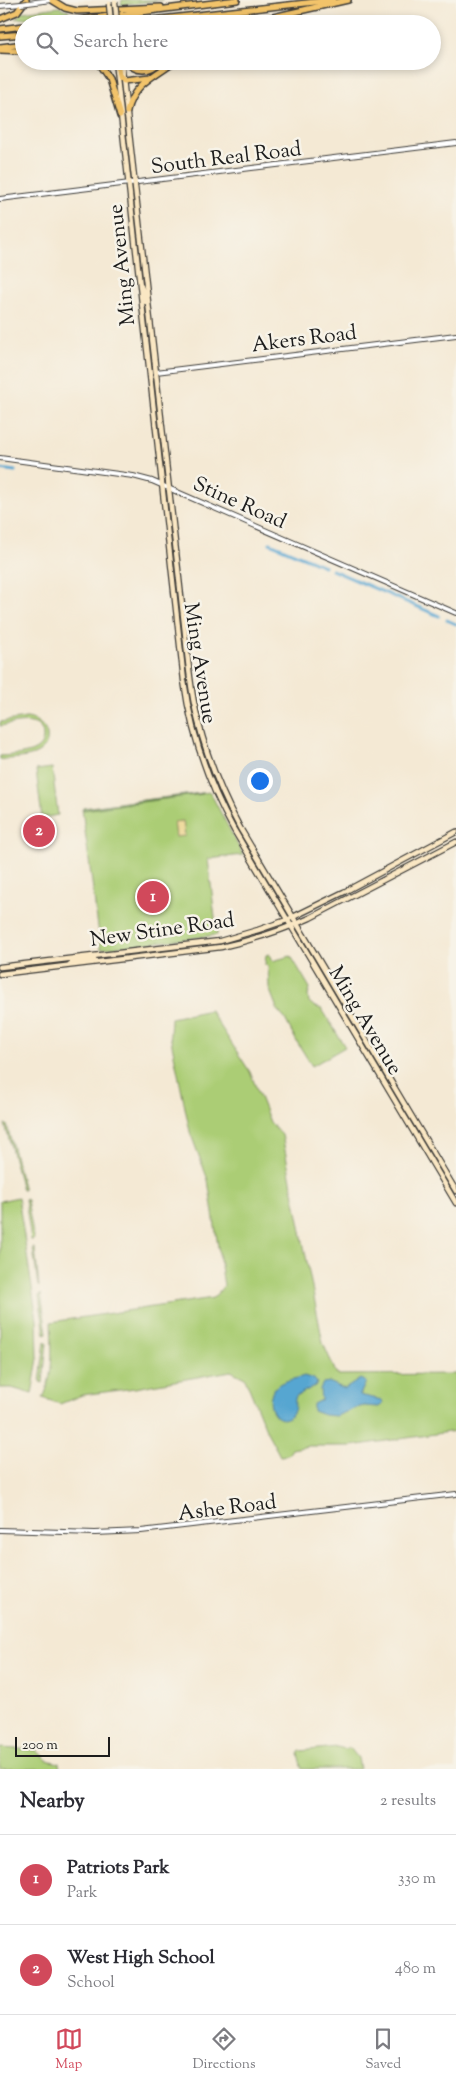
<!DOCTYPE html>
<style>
body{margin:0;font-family:"Sorts Mill Goudy",serif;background:#f2f2f3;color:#2b2b33}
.scale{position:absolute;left:15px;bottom:12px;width:95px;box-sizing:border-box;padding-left:5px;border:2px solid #1c1c1c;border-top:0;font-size:14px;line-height:18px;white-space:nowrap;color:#1c1c1c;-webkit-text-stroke:4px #f7f3e8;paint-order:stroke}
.you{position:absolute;left:259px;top:780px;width:18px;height:18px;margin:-12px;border:4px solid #fff;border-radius:50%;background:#1a73e8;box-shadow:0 0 0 8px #1a73e833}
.badge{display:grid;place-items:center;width:32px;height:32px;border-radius:50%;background:#d1495b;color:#fff;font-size:16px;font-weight:700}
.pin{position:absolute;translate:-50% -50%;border:2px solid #fff;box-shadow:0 1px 5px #0006}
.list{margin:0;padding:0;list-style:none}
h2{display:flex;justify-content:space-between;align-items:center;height:65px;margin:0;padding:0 20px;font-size:21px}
h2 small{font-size:16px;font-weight:400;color:#7c7c81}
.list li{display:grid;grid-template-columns:32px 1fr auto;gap:15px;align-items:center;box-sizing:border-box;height:90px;padding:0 20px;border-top:1px solid #e1e1e2}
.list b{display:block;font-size:19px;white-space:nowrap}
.list p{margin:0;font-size:16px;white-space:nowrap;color:#7c7c81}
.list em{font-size:16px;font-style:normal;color:#7c7c81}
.icon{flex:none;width:28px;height:28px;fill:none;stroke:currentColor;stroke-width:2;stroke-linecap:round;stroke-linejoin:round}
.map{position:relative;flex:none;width:456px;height:1769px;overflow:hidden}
.search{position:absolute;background:#fff;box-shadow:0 2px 8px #0003;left:15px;right:15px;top:15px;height:55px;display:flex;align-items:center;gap:12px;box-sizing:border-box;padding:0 18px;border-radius:28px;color:#7c7c81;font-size:19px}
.sheet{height:245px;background:#fff}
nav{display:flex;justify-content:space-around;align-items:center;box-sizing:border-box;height:70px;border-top:1px solid #e1e1e2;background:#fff;font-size:14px;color:#7c7c81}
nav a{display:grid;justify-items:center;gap:2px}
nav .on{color:#d1495b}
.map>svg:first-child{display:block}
.green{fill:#abcd75;stroke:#647448}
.forest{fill:#88b066;stroke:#526641}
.sand{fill:#eeda9e;stroke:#857b5d}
.water{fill:#56a6d1;stroke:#396176}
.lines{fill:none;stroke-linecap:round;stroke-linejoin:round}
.canal{stroke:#56a6d1;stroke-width:3}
.tertiary-casing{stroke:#3c3b38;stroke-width:6}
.secondary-casing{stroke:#3c3b38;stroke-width:7}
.motorway-casing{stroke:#3c3b38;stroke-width:8}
.tertiary{stroke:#fff;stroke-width:4}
.secondary{stroke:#fae7c3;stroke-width:4.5}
.motorway{stroke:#f2c36a;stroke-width:5}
.tertiary-bridge-casing{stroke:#3c3b38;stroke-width:6;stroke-linecap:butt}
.secondary-bridge-casing{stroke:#3c3b38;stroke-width:7;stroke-linecap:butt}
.tertiary-bridge{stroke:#fff;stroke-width:4}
.secondary-bridge{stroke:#fae7c3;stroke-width:4.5}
.labels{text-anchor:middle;stroke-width:5;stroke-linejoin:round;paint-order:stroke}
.street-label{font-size:21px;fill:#1c1c1c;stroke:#f7f3e8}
</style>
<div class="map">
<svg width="456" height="1769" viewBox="0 0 456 1769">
<rect width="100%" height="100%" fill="#f7f3e8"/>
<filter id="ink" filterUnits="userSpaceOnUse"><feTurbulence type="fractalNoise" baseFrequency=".02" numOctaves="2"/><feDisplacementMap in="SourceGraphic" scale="10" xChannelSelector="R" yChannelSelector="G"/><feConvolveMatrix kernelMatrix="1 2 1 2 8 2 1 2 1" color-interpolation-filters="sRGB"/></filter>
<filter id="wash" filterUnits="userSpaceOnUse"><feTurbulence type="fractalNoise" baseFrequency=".0096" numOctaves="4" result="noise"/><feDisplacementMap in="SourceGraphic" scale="20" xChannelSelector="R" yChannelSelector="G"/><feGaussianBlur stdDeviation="1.12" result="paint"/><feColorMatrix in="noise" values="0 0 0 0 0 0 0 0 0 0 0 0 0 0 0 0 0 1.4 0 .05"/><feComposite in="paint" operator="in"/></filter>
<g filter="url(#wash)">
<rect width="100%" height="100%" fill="#f4e9d4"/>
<path class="green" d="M122,0H163L121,5Z
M59,7L69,11V13L15,19L23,12Z
M26,718C44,719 57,741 38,753C28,759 12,758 0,760V756C11,755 26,755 35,750C40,747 43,743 43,737C43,715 13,724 0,726V722Z
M52,768L58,815L42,818L36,770Z
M210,792L243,855L208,859L217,935L101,949L82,809Z
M269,954L272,961L291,956L310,988L308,995L309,1002L315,1007L322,1009L345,1047L312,1066L297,1042L285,1019L278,1011L269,988L268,966L265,965L266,955Z
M210,1010L250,1072L270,1122L282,1135L323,1343L337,1375L456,1374V1431L351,1446H309L292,1449L288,1455L280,1456L267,1432L245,1378L231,1371L135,1388L82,1395L60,1404L43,1398C54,1375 52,1347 51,1322L213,1298L224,1286L208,1180L190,1132L170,1035L171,1018Z
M5,1124L7,1125L24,1190H22Z
M18,1197L37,1320L38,1358L32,1394L12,1388H0V1201Z
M25,1199L27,1200L34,1239L32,1240H31Z
M33,1248L35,1249L39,1287L38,1286Z
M41,1294L47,1333L45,1334L39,1296Z
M45,1341L47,1343L43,1383L40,1382Z
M337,1747L346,1749L350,1748L358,1758L360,1769H302L298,1754L300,1751Z
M0,1748L36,1750L47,1760L59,1763L60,1769H0Z"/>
<path class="forest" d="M203,793V794L134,803V801Z
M133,801V803L83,810V808Z"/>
<path class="sand" d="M183,821L185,836L176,837L174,822Z"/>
<path class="water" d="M304,1376L314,1379L317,1383L315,1386L296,1396C293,1402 297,1409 292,1414C277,1431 260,1399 278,1385C284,1380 296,1379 304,1376Z
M360,1379L366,1382L360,1395L382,1400L383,1403L379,1407L364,1406L356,1408L336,1416L324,1415L313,1411V1404L321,1400L320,1389L323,1383L329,1382L345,1389Z"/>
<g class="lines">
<path class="canal" d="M0,469L15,471
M270,543L324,566
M332,570L439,616
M447,620L456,624"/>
</g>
</g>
<g filter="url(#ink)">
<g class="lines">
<g class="tertiary-casing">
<path id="tertiary" d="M28,3L51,0
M0,6L21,4
M0,199L456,143
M156,372L456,335
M0,458L133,476L152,481L456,613
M0,1530L95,1533L141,1531L456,1494"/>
</g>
<g class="secondary-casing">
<path id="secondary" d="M115,61L184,681C191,733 208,783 234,830L456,1203
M121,61L184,623C187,650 189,677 194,703C203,747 219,789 240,828L456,1191
M141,286L146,302
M69,965L73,962L93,960L96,956
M0,967L220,941L258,930L287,920L344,892L456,832
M0,974L221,947C252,940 281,931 310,918L456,842"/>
</g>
<g class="motorway-casing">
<path id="motorway" d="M52,0L65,8L77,11L161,7
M0,19L17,12L26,0
M46,24L237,0
M116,24L333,0
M242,24L348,0
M0,29L24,26
M0,36L24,34
M0,47L24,44
M0,50L24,51
M97,61L109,79L120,116
M117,61L119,76L124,81L150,78
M126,61C136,74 151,72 161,61
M127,112C131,86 155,75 175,61"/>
</g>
<use href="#tertiary" class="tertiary"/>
<use href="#secondary" class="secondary"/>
<use href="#motorway" class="motorway"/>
<g class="tertiary-bridge-casing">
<path id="tertiary-bridge" d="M21,4L28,3"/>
</g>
<g class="secondary-bridge-casing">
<path id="secondary-bridge" d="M115,2L117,24
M109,4L111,24"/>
</g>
<use href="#tertiary-bridge" class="tertiary-bridge"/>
<use href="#secondary-bridge" class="secondary-bridge"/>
</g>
</g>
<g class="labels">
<g class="street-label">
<text transform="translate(226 157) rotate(-7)" y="7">South Real Road</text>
<text transform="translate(121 265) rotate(-96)" y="7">Ming Avenue</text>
<text transform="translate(304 338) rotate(-7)" y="7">Akers Road</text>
<text transform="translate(240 502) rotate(24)" y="7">Stine Road</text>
<text transform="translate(201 663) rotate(81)" y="7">Ming Avenue</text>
<text transform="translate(162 929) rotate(-8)" y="7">New Stine Road</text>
<text transform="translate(366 1020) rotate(59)" y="7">Ming Avenue</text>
<text transform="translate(227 1507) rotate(-7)" y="7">Ashe Road</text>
</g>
</g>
</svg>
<div class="scale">200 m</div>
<div class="you"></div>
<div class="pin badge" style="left:153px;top:897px">1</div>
<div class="pin badge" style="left:39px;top:831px">2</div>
<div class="search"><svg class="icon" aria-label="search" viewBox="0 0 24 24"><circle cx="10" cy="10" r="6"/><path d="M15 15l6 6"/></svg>Search here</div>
</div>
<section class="sheet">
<h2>Nearby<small>2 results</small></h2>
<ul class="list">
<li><span class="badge">1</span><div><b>Patriots Park</b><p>Park</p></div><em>330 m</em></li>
<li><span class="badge">2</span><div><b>West High School</b><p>School</p></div><em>480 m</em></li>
</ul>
</section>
<nav>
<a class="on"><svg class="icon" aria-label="map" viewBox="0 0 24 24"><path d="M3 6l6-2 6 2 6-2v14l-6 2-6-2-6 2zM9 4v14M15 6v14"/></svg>Map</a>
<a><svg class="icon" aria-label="directions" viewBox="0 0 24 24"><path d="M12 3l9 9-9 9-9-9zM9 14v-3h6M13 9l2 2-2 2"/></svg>Directions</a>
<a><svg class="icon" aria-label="saved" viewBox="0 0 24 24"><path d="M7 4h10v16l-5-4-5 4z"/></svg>Saved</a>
</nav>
